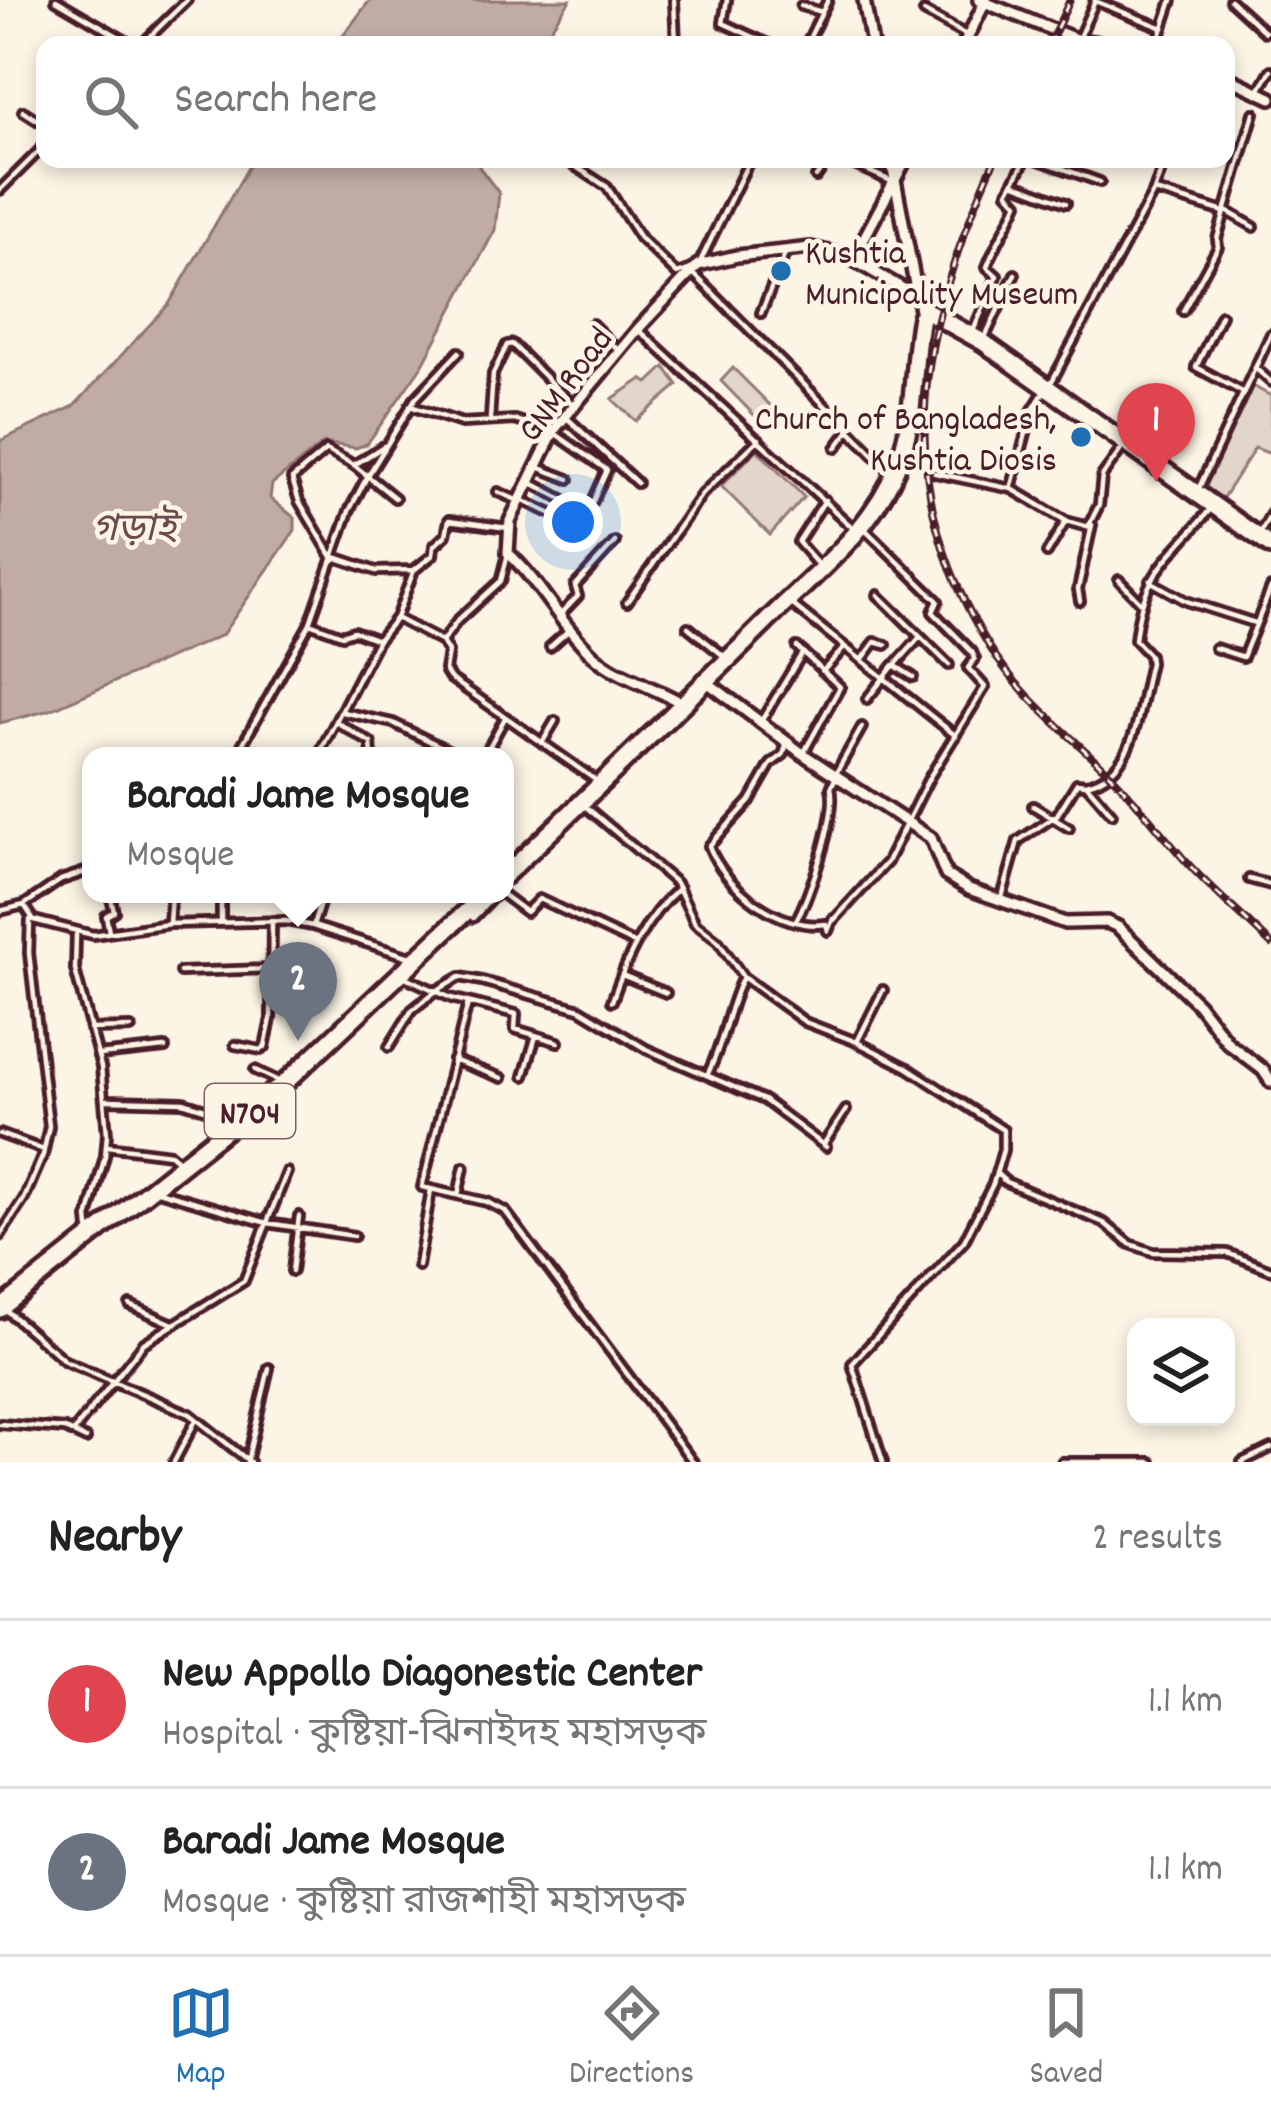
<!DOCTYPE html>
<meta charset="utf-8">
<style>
body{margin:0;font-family:Dekko,"Noto Sans Bengali",sans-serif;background:#f6f6f6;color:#222}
.controls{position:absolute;right:36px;bottom:36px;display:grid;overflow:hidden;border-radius:24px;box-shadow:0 6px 18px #0003}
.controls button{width:108px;height:108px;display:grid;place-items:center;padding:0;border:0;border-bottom:3px solid #e0e0e0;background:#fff;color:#222;font:60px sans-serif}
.you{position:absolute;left:573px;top:522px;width:42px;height:42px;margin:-30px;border:9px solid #fff;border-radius:50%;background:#1a73e8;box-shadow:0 0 0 18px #1a73e833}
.badge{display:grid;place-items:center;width:78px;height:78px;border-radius:50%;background:#1f6fb2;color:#fff;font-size:39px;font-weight:700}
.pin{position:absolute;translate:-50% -99px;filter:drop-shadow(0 3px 6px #0008)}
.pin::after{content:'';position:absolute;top:63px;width:42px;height:36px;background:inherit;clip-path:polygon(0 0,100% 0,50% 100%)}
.popup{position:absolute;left:82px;top:747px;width:432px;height:156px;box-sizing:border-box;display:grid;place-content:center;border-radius:24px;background:#fff;filter:drop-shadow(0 3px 9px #0005);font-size:39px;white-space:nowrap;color:#767676}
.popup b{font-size:45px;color:#222}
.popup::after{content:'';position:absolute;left:50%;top:100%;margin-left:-24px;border:24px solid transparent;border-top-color:#fff}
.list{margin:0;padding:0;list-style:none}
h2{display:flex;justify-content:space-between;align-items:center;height:156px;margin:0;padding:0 48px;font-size:51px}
h2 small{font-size:39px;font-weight:400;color:#767676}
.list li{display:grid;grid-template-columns:78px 1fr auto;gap:36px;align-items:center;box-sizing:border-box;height:168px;padding:0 48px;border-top:3px solid #e0e0e0}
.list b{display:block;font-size:45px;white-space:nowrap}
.list p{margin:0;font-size:39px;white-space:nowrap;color:#767676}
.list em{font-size:39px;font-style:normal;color:#767676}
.icon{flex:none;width:66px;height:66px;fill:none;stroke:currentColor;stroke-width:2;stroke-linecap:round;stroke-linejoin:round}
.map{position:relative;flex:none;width:1271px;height:1462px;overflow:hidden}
.search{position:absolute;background:#fff;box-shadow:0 6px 18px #0003;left:36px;right:36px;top:36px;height:132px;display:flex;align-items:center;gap:30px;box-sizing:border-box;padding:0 42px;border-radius:24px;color:#767676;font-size:45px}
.sheet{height:492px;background:#fff}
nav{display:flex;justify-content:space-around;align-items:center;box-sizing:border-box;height:168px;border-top:3px solid #e0e0e0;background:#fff;font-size:33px;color:#767676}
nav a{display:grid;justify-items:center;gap:6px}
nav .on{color:#1f6fb2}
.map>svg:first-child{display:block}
.green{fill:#e2d5ca;stroke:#967a7a;stroke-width:3}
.water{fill:#c0aca5;stroke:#917474;stroke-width:3}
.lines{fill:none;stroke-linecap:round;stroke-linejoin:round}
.street-casing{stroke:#4a1f2b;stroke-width:14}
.secondary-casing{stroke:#4a1f2b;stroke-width:18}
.highway-casing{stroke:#4a1f2b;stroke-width:24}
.street{stroke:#fcf5e5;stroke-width:4.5}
.secondary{stroke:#fcf5e5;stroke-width:9}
.highway{stroke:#fcf5e5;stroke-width:15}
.rail-casing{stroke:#4a1f2b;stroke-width:8}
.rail{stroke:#fcf5e5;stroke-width:3;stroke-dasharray:9;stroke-linecap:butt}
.poi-dot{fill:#1f6fb2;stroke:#fcf5e5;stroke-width:4.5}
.labels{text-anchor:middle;stroke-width:9;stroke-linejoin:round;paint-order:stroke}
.shield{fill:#fcf5e5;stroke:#7f5f63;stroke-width:3}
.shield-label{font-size:33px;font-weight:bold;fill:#4a1f2b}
.poi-label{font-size:36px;fill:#4a1f2b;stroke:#fcf5e5;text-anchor:start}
.street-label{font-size:36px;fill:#4a1f2b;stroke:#fcf5e5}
.water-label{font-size:39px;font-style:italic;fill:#6d4950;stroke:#fcf5e5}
</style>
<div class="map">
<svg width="1271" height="1462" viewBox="0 0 1271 1462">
<rect width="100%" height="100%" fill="#fcf5e5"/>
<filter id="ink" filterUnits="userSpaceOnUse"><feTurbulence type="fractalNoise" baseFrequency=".00833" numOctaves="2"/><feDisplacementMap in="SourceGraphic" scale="24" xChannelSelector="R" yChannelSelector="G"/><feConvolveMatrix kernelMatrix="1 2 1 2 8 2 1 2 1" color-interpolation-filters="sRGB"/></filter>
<g filter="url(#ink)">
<path class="green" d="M665,367L678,385L636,421L612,399L642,379L648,383Z
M733,368L772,407L759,420L721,381Z
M1251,385L1271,396V454L1255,448L1217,507L1199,493Z
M757,450L804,497L770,535L721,486Z"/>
<path class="water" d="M370,0H570L539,45H336Z
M253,159H482L479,167L499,193L495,230L468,280L423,364L367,444L356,448L324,443L272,484L270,498L295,518V530L222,635L50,710L0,723V441L74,406L169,304Z"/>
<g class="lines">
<g class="street-casing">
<path id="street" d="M56,0L133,45
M674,0L676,45
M727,0L723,23L771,45
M1230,0L1265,32
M1095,1L1163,28
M801,6L822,12
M924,12L968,36
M1078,40L1095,1
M141,45L187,0
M806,45L828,0
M1157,45L1172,0
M1259,91L1271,70
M23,111L45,125
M564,159L607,187L640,238L677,274L691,269
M841,159L891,181
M1036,159L1100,182
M816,177L829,159
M1013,183L1066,203
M0,190L45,145
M1155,191L1224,212
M1225,210L1254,227
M700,262L750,159
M692,272L890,471
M1183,311L1218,247L1217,239L1254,113
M761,313L785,254
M1221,315L1196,367L1244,393
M592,324L618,350
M638,329L853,528
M974,329L997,276L987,267C996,243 1008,226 1018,203L1008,192L1026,159
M985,337L1015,274
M1255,368L1271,382
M1051,383L1154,191L1165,159
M410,406L462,423L515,420L553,432L607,470L593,501L582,509L528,481
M567,418L637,483
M490,419L493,374L507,345L512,344L573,405
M836,448L848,432
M354,465L395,498
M540,468L569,479
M935,473L1012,489L1066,521L1088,527L1099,505L1102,476L1123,447
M1011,489L1032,411L1044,392
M498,492L519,501
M1197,492L1271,334
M520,499L575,525
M1259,535L1271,514
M1047,553L1066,521
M335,557L376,571L414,570
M334,560L299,501L292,479L326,450L354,465L384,446
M820,567L798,542L825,500
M1119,580L1142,604
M1150,581L1186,601L1255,623
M878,595L949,665
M1080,601L1078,589L1092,525
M627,602L702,494L759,439
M793,605L956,736
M560,615L578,596L575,586L615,542
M396,618L442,642L448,652L445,670L450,678L594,779
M312,624L342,635L354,631L378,640
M688,627L725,657
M442,642L458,620L501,581L508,554
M550,647L569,630
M797,647L840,687L803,754
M1215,648L1243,657L1271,588
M862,660L875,642L886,645
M896,664L920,637
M824,670L844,648
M867,699L894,665L913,677
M343,712L393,723L460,756
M338,723L371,743L372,756
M760,723L803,652
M542,743L555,721
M787,743L783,755L771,764L750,801L709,846C725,888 780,931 826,924L828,931L833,919
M236,756L310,623L349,511L367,477L415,399L459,352
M318,756L378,640L396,618L414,570L433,555L434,546L446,535L449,520L508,528
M484,756L505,718
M835,775L862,727
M1086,784C1137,774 1139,705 1150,663L1149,655L1135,640C1143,569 1171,559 1211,508
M585,806L676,883L695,923L718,941L743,977L805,1022L857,1042L908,1068L1003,1130V1150L993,1184L964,1241L852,1364L883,1462
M1033,806L1069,828
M1249,879L1271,885
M502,894L526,912L539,899L635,944
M1002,897L1018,841L1057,815L1077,783L1086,784L1112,814
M24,905L61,880L91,870
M0,911L24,905L34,920L93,935L169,924L286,921L313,926L410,957
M473,918L496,894
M834,920L887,862L929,778L985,687L968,668L975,659L972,652L933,612L938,601L866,530
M221,921V894
M795,922C809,900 838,812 831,788L836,776
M169,924L171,894
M313,926L323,894
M109,931L106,916L114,911L110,894
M76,935L75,970L101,1067L107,1134L105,1156L88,1218L89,1228
M180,972L272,969
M622,975L666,993
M403,976L451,998L516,1014L515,1029L558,1042
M612,1001C627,958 644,919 679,888
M468,1003L422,1187L487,1202L505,1211L693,1462
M90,1029L131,1028
M857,1042L883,990
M235,1045L261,1050L265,1047L271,1019L272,921
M389,1047L412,1010L436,991L460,977L482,981L580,1009L646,1049L764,1100L826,1147
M99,1055L165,1048
M453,1060L502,1078
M255,1070L276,1080
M707,1075C724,1044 727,1008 743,977
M524,1076L536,1036
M107,1100L183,1102L230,1117
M0,1134L44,1150
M823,1145L846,1110
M107,1146L170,1154L177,1160
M996,1173L1006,1182L1104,1223L1130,1244L1153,1252L1227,1253L1271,1270
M158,1191L267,1223L354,1236
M458,1195L464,1167
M0,1236L24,1199L43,1155L49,1126L29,953L30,920
M418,1266L431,1190
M292,1271L299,1216
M130,1305L173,1324
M8,1312L65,1361L190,1414L250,1462
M0,1424L65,1429L86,1439
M73,1432L144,1343L244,1281L287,1172
M174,1462L196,1420
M247,1462L269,1368
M1062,1462H1151
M1242,1462L1271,1448"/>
</g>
<g class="secondary-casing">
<path id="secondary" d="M864,0L872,45
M979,0L1078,40L1113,45
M964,45L986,0
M1226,77L1271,98
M891,159L920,310
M853,259L906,159
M703,679L803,754L931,838L946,875L969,889L1065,923L1107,922L1118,927L1198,1004L1228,1043L1263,1070L1271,1082
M678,701C651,686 616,676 594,656C560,625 542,584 508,553L510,521L555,429L638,329L698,265L737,256L811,248L847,256L915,296"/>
</g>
<g class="highway-casing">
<path id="highway" d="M925,310L983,342L1271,546
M505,875C594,792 681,706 767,621C813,575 871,531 896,469C917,420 911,368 921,317
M0,1309L287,1081L485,894"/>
</g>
<use href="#street" class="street"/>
<use href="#secondary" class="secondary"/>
<use href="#highway" class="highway"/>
<g class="rail-casing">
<path id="rail" d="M1049,45L1070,0
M995,159C920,328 886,478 989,646C1020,697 1073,737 1114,778C1142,807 1165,839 1192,868C1217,895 1245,918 1271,944"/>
</g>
<use href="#rail" class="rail"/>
</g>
</g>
<g class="poi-dot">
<circle cx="781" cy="271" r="12"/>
<circle cx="1081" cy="437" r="12"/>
</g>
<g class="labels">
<rect class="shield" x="205" y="1084" width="90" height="54" rx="9"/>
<g class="shield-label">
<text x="250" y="1123">N704</text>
</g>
<g class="poi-label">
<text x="805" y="263">Kushtia<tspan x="805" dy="41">Municipality Museum</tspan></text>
<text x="1057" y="429" text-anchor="end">Church of Bangladesh,<tspan x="1057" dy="41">Kushtia Diosis</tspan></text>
</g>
<g class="street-label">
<text transform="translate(563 383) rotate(-53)" y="13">GNM Road</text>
</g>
<g class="water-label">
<text x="134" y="540">গড়াই</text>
</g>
</g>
</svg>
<div class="controls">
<button><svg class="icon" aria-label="layers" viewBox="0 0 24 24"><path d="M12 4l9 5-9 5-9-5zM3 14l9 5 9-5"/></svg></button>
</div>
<div class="you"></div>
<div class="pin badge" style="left:1156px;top:482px;background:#e0444e">1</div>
<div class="pin badge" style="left:298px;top:1041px;background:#6b7280">2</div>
<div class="popup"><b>Baradi Jame Mosque</b>Mosque</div>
<div class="search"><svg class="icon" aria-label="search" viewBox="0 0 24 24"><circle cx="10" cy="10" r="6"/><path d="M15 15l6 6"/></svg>Search here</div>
</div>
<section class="sheet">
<h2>Nearby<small>2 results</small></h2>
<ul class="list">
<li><span class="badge" style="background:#e0444e">1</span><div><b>New Appollo Diagonestic Center</b><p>Hospital · কুষ্টিয়া-ঝিনাইদহ মহাসড়ক</p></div><em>1.1 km</em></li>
<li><span class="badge" style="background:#6b7280">2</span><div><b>Baradi Jame Mosque</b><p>Mosque · কুষ্টিয়া রাজশাহী মহাসড়ক</p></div><em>1.1 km</em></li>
</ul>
</section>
<nav>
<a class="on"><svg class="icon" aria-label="map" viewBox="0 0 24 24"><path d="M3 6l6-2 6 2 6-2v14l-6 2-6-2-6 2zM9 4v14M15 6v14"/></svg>Map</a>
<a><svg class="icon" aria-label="directions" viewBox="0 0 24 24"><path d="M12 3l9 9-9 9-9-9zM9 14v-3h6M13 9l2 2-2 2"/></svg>Directions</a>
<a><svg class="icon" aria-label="saved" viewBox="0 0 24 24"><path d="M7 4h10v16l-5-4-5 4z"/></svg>Saved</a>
</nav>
